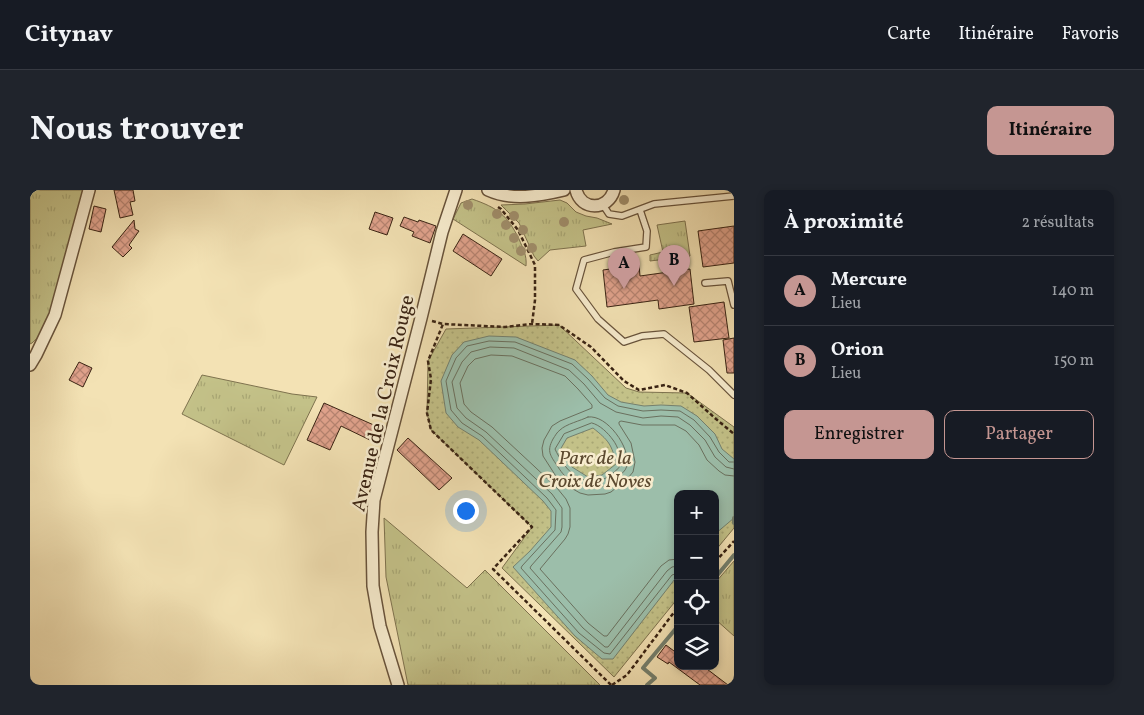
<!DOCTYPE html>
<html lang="fr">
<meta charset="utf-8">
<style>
body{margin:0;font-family:Vollkorn,serif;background:#20242c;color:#f1f3f6}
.controls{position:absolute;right:15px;bottom:15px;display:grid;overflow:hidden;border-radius:10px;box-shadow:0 2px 8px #0003}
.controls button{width:45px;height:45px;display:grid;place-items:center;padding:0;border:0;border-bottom:1px solid #363941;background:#171b24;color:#f1f3f6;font:25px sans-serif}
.you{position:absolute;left:435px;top:320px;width:18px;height:18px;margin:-12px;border:4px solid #fff;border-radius:50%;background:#1a73e8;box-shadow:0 0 0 8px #1a73e833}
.badge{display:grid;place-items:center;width:32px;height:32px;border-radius:50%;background:#c59692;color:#111;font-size:16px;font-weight:700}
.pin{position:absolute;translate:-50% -41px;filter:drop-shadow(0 1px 2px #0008)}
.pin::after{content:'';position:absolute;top:26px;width:18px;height:15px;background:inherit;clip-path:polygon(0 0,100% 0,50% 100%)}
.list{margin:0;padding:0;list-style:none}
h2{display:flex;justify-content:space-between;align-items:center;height:65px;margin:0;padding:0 20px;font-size:21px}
h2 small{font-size:16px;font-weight:400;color:#9ea1a6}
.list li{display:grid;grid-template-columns:32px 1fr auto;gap:15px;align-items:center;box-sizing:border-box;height:70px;padding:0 20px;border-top:1px solid #363941}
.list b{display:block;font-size:19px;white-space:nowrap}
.list p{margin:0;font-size:16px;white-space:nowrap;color:#9ea1a6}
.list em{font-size:16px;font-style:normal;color:#9ea1a6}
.actions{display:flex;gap:10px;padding:15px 20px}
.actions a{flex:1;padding:11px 0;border:1px solid #c59692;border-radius:10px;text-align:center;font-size:18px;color:#c59692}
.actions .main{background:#c59692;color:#111}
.icon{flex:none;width:28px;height:28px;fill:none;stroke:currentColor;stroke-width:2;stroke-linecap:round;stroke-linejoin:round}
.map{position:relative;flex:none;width:704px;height:495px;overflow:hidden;border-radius:10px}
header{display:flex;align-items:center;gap:30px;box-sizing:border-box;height:70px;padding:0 25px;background:#171b24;border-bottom:1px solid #363941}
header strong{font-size:24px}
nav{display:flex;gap:28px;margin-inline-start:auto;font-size:18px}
.intro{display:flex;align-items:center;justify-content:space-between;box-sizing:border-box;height:120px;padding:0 30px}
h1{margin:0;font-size:35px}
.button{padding:12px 22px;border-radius:10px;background:#c59692;color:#111;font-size:18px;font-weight:700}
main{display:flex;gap:30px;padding:0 30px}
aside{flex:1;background:#171b24;border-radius:10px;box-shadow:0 2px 8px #0003}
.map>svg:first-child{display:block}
.grass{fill:url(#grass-tufts);stroke:#7e724e}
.park{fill:url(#park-dots);stroke:#7e724e}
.water{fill:#9cbeaa;stroke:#74806e;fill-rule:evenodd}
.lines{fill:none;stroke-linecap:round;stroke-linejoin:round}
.shore{stroke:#6a705e;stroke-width:1}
.stream{stroke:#74806e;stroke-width:4}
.building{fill:url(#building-cross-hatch);stroke:#392313}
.service-casing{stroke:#68533b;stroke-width:8}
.minor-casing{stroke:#68533b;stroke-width:14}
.path{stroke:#392313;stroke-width:2.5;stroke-dasharray:4 2.5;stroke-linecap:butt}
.service{stroke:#f7ecce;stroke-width:5.5}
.minor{stroke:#f7ecce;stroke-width:11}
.tree{fill:#a08e6b}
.labels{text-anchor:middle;stroke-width:5;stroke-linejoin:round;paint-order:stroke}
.street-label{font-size:20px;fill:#392313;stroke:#f7ecce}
.park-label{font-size:20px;font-style:italic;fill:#5c4a30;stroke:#f7ecce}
</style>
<header>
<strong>Citynav</strong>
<nav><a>Carte</a><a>Itinéraire</a><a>Favoris</a></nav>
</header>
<div class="intro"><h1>Nous trouver</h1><a class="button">Itinéraire</a></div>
<main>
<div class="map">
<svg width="704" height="495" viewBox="0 0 704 495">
<defs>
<pattern id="grass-tufts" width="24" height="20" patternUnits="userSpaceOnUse" patternTransform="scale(1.25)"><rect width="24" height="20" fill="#c3c188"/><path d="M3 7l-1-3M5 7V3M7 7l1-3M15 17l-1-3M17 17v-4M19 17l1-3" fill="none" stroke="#a8a674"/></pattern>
<pattern id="park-dots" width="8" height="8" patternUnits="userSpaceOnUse" patternTransform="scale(1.25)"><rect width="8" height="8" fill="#c3c188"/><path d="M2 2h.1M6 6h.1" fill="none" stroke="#a8a674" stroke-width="1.8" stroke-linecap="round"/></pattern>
<pattern id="building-cross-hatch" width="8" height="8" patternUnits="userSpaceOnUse" patternTransform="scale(1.25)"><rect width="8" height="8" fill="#e1a38d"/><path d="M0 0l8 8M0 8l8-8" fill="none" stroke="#b78472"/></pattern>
</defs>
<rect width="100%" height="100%" fill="#f3e2b4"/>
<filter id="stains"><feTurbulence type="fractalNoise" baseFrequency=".004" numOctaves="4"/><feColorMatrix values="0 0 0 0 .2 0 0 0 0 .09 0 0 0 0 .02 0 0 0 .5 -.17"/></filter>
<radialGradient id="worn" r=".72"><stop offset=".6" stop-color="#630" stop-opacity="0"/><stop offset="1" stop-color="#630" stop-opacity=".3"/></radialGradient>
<path class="grass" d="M0,0H55L16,140L2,153L0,154Z
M442,9C468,18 477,25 489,49C493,59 497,65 496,76L423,29L431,13Z
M530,10L537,13L546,22L556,26L567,28L582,34L553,40L556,56L520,60L508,71L504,66L489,33L471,15L495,14Z
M655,31L660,66L620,71V65L633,62L627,35Z
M172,185L262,204L287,207L254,275L152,224Z
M354,328L437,398L455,380L570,495H378L356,387Z
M704,371V446L685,429V393Z"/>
<path class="park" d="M529,135L596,198L609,202L657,203L704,237V338L685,361V304H648V408L584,487L472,378L502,337L401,240L397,223L398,171L416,139Z"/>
<path class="water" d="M459,146L486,147L545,170L562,186L578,205L591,212L614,216L631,215L651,216L667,226L685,244L692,259L704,269V328L685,344V304H648V385L583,469H572L545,446L483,377L500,361L521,337V321L513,311L449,250L428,237L416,223L411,191L422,165L434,152ZM563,238C578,250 582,254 586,274L572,285L558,287L542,277L530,260L537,248Z"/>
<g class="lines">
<path class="shore" d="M558,227C577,224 601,258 597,276C595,282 591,284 587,288C575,298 562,302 548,294C544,291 538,289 535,286C532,283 530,280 528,277C521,266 516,262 523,249C525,246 527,242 530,240C536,234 550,231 558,227Z
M562,233C570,235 578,243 583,250C587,255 593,269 590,275C589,279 585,281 582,284C565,298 544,290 533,273C530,268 527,264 525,259L534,244Z
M648,369L639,370L631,376L577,446H574L558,433L510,379L535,349L538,344L540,337V318L536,309L527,298L505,277L462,237L441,222L434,214L430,193L438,176L445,169L461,165L482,166L535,186L548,199L562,215V218L530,231L522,236L514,250L512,258L513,266L529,291L550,303L558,305L575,304L581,302L598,288L603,282L605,272L601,253L589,234V232L591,231L612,235H645L656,241L669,255L677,270L689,281L695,285L704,286
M648,376L642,377L637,381L578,457H575L553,438L500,378L501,376L531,342L532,337V318L522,304L456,242L436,228L427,218L422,192L432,172L441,162L460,157L484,158L539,180L554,194L570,213L586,222L613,228L631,226L648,227L660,235L675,250L685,267L696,277L704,279
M648,383L642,385L580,464L574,463L549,443L491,378L492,376L525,340L526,320L517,308L452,246L432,233L421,220L416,191L426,168L437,156L459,151L485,152L542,174L558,189L575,208L588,216L613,221L631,220L650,221L664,230L680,247L689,262L699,272H704"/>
<path class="stream" d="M704,328V333
M685,388L704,365
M617,495L625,488L613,478L648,436"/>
</g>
<path class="building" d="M84,0H103L105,11L100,12L103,25L90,28Z
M64,16L76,19L71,42L59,39Z
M345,22L363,28L357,45L339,39Z
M374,27L388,32L389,30L406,36L400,53L382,46L384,42L370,36Z
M104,30L105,39L109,41L99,55L102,58L93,67L82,57Z
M704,36V73L673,77L668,41Z
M433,44L472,69L461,86L423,61Z
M609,75L610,86L660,79L664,114L629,119L628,110L577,117L573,80Z
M694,112L699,148L664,152L659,117Z
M704,148V183H697L693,150Z
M49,172L62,178L53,197L39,190Z
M294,213L346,236L340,250L311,236L300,260L277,250Z
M378,248L422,288L409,300L367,260Z
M636,455L648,464V476H673L698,495H670L639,472L638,474L627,467Z"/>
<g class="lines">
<g class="service-casing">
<path id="service" d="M573,15L579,24L592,26L624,14L704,6
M610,20L617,41L616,57L584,62L554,70L546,99L568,129L594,152L612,146L634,144L679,180L704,205
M675,93L698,91L704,115"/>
</g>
<g class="minor-casing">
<path id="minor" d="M458,0C482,11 509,6 534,0
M546,0C551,21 578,21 584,0
M0,175L6,165L25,125L59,0
M368,495L350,436L343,396L342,342L344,310L391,128L412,42L426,0"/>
</g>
<path class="path" d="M468,17L471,19L488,40L505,75V110L502,134
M402,131L413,134
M685,372L704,351
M581,495L463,379L502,337L401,240L397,223L401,189L398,171L413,134L475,137L502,134L529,135L561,157L594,191L609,200L635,195L657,203L686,229L704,244
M582,495L597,485L648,417"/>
<use href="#service" class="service"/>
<use href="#minor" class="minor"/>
</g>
<g class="tree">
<circle cx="594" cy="10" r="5"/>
<circle cx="438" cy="15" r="5"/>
<circle cx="467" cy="24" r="5"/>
<circle cx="484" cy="26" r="5"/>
<circle cx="534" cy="32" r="5"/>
<circle cx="476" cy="35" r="5"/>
<circle cx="493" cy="40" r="5"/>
<circle cx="484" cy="48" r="5"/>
<circle cx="502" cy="58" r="5"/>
<circle cx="491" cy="61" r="5"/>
</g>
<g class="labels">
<g class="street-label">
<text transform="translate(352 213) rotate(-77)" y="7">Avenue de la Croix Rouge</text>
</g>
<g class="park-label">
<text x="565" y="274">Parc de la<tspan x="565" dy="23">Croix de Noves</tspan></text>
</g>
</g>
<rect width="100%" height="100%" filter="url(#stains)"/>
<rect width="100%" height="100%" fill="url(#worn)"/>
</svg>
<div class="controls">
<button>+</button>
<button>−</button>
<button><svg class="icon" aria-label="locate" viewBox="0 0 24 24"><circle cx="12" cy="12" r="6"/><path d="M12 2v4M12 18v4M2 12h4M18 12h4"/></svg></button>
<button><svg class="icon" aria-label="layers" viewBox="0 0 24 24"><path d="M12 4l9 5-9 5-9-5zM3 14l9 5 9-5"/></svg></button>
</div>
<div class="you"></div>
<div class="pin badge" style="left:594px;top:99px">A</div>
<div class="pin badge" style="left:644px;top:96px">B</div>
</div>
<aside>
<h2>À proximité<small>2 résultats</small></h2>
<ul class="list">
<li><span class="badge">A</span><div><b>Mercure</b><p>Lieu</p></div><em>140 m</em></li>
<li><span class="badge">B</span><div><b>Orion</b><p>Lieu</p></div><em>150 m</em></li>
</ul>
<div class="actions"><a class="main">Enregistrer</a><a>Partager</a></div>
</aside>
</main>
